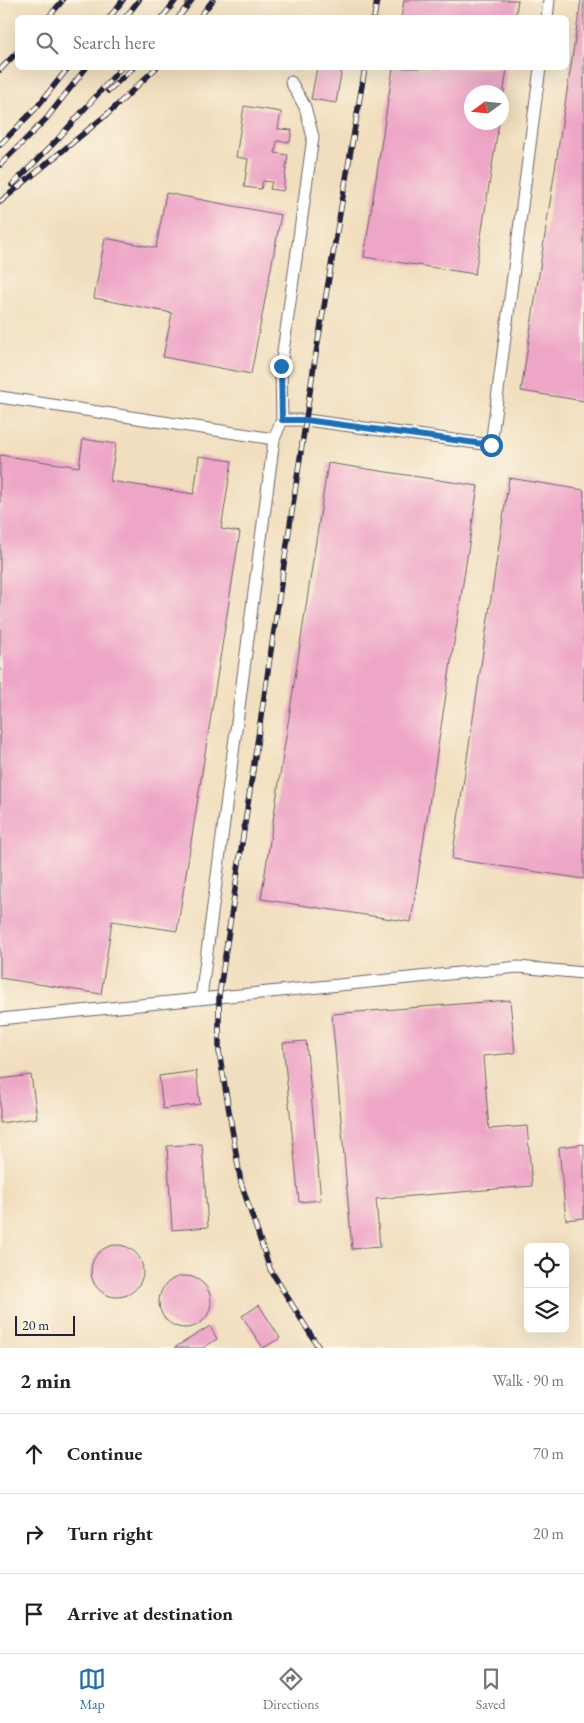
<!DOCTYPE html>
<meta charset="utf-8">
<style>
body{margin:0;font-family:"EB Garamond",serif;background:#f2f2f2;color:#222}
.controls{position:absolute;right:15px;bottom:15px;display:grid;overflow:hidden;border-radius:8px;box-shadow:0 5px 20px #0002}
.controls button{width:45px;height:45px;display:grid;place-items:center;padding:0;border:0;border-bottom:1px solid #e0e0e0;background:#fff;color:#222;font:25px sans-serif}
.compass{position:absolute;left:464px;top:85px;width:45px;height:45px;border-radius:50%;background:#fff;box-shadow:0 5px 20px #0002;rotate:255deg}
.scale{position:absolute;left:15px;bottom:12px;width:60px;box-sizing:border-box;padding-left:5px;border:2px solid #22223b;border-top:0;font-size:14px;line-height:18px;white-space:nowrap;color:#22223b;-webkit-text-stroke:4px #fcf5e5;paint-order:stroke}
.stop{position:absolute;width:15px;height:15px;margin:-11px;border:4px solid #1f6fb2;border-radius:50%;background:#fff}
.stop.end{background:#1f6fb2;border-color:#fff;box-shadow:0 1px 5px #0008}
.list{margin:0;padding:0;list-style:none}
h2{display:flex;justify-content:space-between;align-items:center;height:65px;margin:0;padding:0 20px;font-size:21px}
h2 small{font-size:16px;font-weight:400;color:#767676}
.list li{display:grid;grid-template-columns:32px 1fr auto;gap:15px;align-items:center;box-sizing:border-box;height:80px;padding:0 20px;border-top:1px solid #e0e0e0}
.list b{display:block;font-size:19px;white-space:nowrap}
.list em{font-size:16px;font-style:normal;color:#767676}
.icon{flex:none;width:28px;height:28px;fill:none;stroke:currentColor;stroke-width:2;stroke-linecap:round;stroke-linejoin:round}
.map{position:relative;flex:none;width:584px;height:1348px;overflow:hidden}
.search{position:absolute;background:#fff;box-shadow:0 5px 20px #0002;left:15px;right:15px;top:15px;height:55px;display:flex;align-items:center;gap:12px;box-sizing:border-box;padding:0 18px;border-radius:8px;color:#767676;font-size:19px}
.sheet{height:305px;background:#fff}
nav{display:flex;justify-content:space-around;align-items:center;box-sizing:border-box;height:70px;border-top:1px solid #e0e0e0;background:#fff;font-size:14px;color:#767676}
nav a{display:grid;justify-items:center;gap:2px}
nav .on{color:#1f6fb2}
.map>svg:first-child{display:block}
.building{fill:#eea6c7}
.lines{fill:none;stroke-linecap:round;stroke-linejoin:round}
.service-casing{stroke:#6a6469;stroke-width:13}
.service{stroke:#fff;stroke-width:11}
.rail-casing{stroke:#22223b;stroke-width:5.5}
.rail{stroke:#fcf5e5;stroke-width:4;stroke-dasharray:11;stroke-linecap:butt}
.route{stroke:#1f6fb2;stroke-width:6}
</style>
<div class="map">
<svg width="584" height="1348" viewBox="0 0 584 1348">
<rect width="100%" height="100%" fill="#fcf5e5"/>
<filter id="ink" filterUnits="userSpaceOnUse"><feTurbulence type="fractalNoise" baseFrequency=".02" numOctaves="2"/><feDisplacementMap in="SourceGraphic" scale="10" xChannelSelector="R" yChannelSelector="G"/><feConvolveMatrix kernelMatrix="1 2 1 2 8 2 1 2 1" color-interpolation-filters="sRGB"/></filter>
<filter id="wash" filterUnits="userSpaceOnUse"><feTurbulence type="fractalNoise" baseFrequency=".0096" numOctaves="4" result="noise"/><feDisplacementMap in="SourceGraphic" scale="20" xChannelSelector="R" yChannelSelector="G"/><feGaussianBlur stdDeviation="1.12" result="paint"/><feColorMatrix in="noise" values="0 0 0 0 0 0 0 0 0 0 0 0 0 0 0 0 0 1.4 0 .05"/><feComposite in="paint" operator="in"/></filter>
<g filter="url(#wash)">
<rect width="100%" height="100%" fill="#f1debe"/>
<g id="blocks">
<path class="building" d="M404,0H518L515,18H401Z
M581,0H584V401L521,391Z
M317,68H342L336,103L311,99Z
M393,68H507L503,97L502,92H472V122H499L475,274L364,257Z
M244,106L281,112L278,129L292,130L290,142L277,141L275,153L288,155L283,191L270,189L272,182L263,181L261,189L244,187L248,159L236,157Z
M166,193L281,215L251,374L163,357L172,313L94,298L105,238L156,248Z
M83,439L116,444L110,481L194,494L199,456L232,461L221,529L240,532L177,931L112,921L101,994L0,978V455L79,467Z
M328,463L478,486L411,922L261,899Z
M509,478L584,490V879L452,859Z
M510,1000L515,1053L483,1056L489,1129L527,1126L532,1186L376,1199L380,1247L352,1249L332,1014Z
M306,1041L321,1200L299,1202L283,1043Z
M196,1071L200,1104L163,1109L159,1076Z
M31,1075L37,1118L0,1123V1079Z
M202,1144L208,1227L172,1230L167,1146Z
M584,1144V1218L566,1220L559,1147Z
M91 1271a26 26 0 1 1 52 0a26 26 0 1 1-52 0Z
M159 1302a26 26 0 1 1 52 0a26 26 0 1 1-52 0Z
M259,1305L280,1338L263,1348L242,1316Z
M210,1326L217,1339L203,1348H174Z"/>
</g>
</g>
<g filter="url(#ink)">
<use href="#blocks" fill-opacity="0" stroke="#6a6469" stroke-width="1"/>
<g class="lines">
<g class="service-casing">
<path id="service" d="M547,18L549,0
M0,397L274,439
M282,420L281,366L313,137L305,107L291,82
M201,998L274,439L282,420H306L491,445L540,68
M0,1019L518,967L584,973"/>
</g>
<use href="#service" class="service"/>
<g class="rail-casing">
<path id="rail" d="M48,18L63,0
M109,18L123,0
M125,18L139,0
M162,18L176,0
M178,18L192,0
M199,18L213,0
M374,18L377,0
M0,70L18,51
M108,91L133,68
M0,145L37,107L68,68
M0,165L46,119L86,68
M12,185L56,141L121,68
M0,202L111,111L156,68
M319,1348L270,1269L241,1183L219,1051V996L314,365L365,68"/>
</g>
<use href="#rail" class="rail"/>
</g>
</g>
<g class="lines" filter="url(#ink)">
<path class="route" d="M281,366L282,420H306L491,445"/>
</g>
</svg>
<div class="controls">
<button><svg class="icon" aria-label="locate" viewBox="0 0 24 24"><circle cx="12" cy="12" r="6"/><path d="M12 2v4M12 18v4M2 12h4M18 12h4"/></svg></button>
<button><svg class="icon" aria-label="layers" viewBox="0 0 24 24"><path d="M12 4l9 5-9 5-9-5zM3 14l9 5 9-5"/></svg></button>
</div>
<svg class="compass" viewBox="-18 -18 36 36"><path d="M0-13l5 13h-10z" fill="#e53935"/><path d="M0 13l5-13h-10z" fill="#767676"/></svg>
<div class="scale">20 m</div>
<div class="stop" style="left:491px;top:445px"></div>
<div class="stop end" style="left:281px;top:366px"></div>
<div class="search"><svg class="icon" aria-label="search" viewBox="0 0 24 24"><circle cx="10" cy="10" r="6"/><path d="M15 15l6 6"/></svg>Search here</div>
</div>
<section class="sheet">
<h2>2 min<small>Walk · 90 m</small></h2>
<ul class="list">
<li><svg class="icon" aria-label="ahead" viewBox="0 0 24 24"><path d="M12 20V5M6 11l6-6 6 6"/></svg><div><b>Continue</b></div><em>70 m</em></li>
<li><svg class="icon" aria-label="right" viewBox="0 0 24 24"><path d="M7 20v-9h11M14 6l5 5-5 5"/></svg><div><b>Turn right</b></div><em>20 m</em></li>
<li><svg class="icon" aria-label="arrive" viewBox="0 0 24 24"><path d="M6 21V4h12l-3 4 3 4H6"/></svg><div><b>Arrive at destination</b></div></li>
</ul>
</section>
<nav>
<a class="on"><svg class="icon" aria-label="map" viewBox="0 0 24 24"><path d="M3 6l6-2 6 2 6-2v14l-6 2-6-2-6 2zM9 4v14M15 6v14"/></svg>Map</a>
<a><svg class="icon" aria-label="directions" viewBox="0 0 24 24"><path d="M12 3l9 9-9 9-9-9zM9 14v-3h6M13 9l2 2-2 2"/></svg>Directions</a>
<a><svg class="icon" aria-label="saved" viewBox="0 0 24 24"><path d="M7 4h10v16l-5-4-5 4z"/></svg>Saved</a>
</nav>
